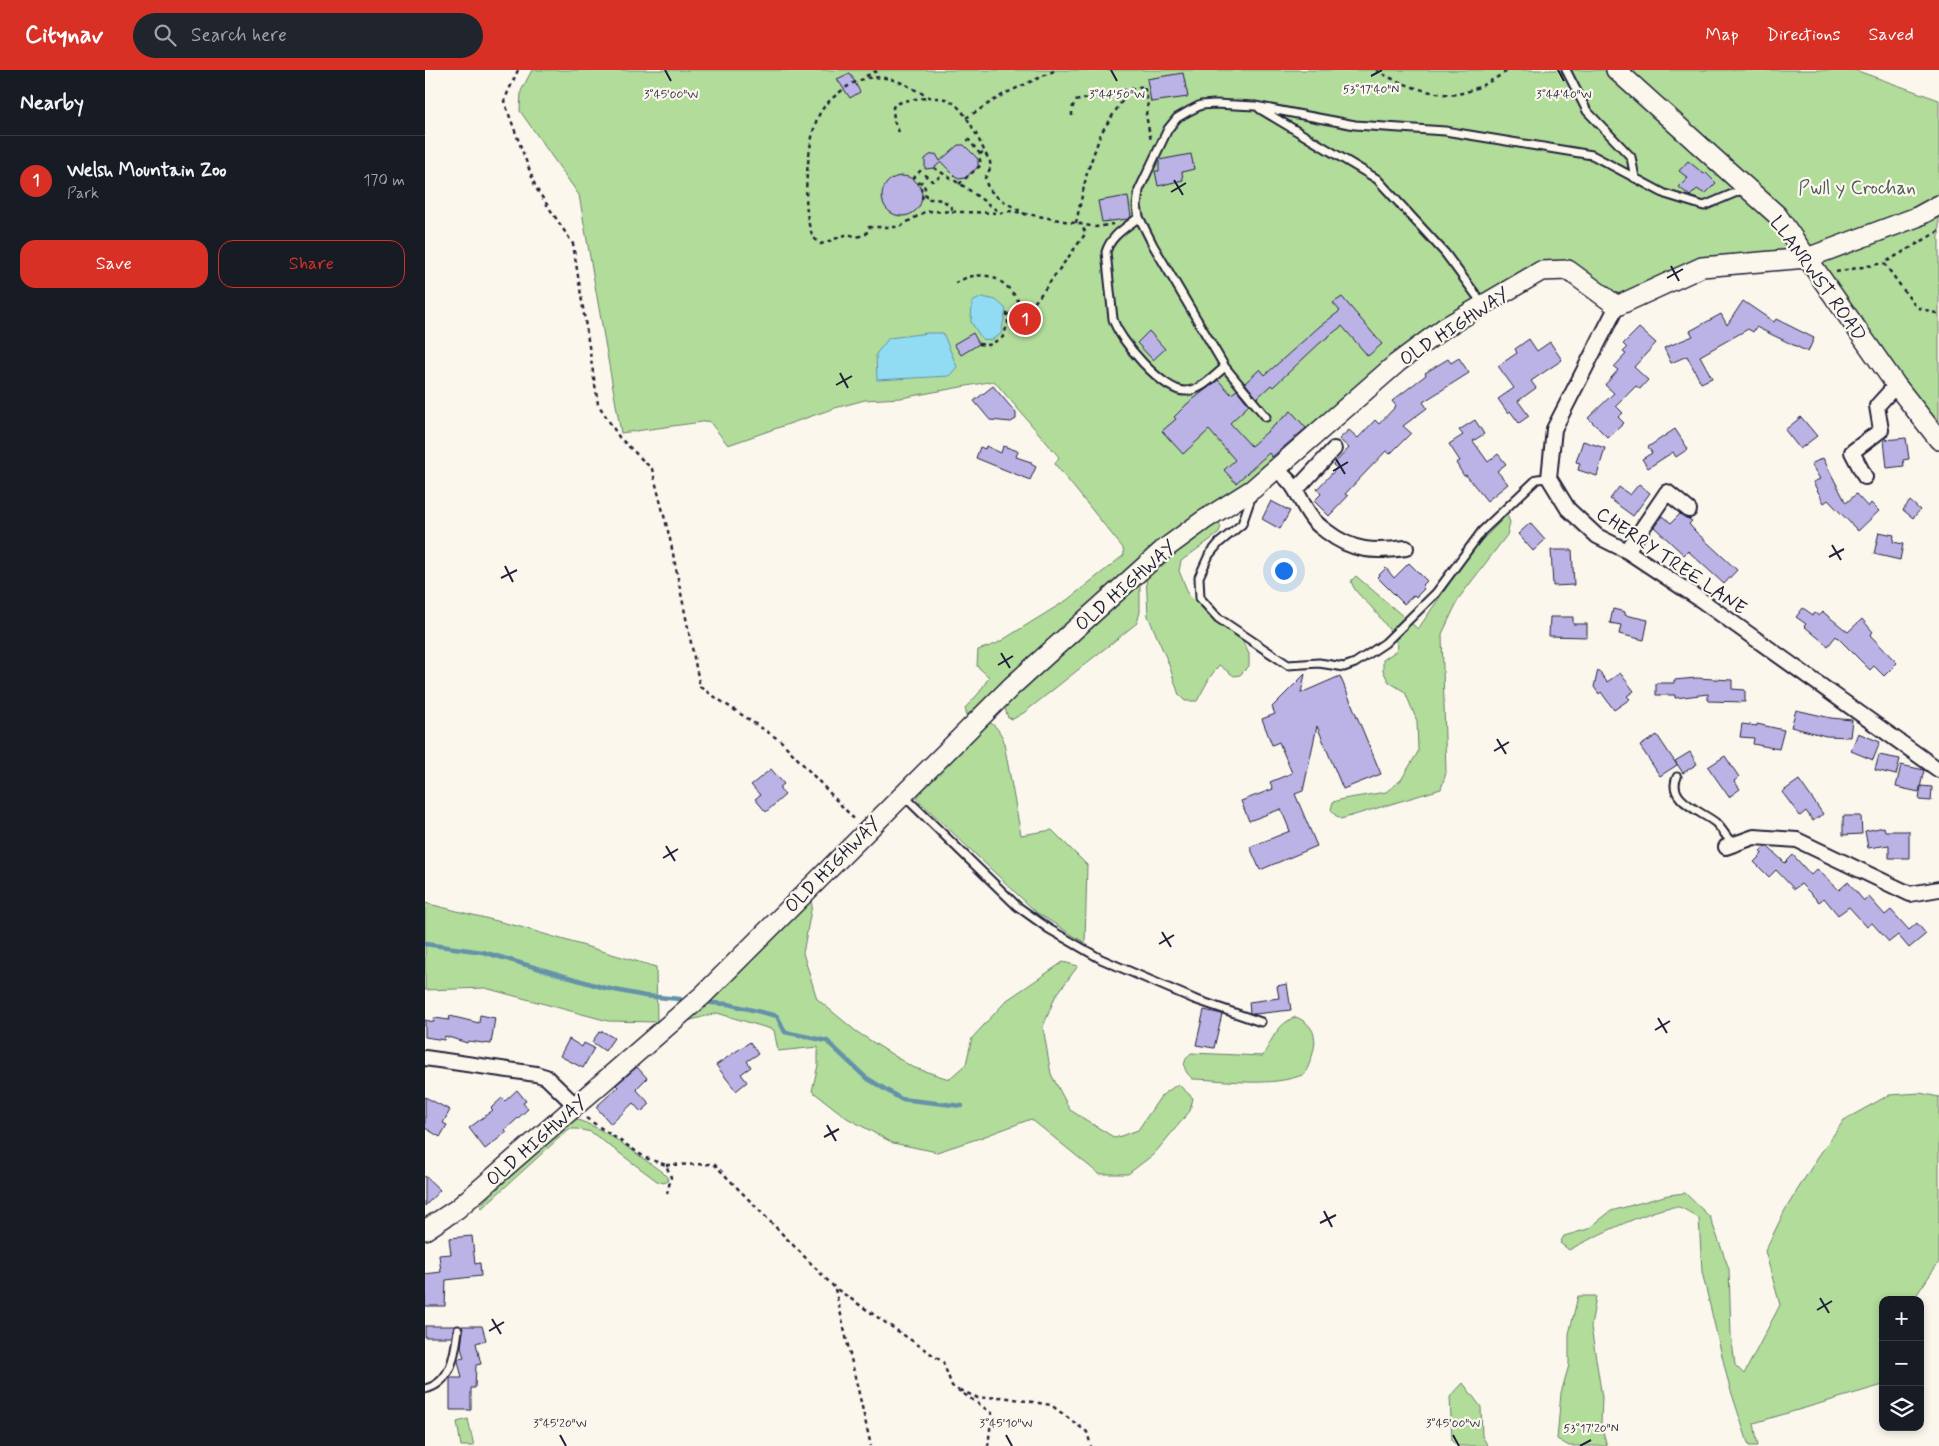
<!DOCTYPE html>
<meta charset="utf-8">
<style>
body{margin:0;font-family:Mynerve,sans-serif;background:#20242c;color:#f1f3f6}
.controls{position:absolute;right:15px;bottom:15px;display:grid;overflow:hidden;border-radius:10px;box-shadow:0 2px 8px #0003}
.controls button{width:45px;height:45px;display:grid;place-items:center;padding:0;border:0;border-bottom:1px solid #363941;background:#171b24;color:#f1f3f6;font:25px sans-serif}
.you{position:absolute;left:858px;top:500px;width:18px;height:18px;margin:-12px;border:4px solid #fff;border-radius:50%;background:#1a73e8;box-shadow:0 0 0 8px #1a73e833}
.badge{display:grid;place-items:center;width:32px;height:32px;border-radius:50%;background:#d93025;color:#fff;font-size:16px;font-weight:700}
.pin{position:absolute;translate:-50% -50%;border:2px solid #fff;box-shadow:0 1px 5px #0006}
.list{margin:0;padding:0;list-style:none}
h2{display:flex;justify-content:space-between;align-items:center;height:65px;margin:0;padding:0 20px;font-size:21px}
h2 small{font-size:16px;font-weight:400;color:#9ea1a6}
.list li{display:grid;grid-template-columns:32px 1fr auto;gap:15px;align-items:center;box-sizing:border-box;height:90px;padding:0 20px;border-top:1px solid #363941}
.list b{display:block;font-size:19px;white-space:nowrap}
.list p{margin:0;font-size:16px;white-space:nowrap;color:#9ea1a6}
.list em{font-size:16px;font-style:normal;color:#9ea1a6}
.actions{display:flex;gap:10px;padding:15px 20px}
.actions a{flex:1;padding:11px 0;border:1px solid #d93025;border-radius:15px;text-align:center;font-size:18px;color:#d93025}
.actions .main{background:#d93025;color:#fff}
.icon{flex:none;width:28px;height:28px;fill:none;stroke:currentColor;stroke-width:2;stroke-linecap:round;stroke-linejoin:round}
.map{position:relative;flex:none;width:1514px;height:1376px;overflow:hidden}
header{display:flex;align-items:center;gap:30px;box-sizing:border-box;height:70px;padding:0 25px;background:#d93025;color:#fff}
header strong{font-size:24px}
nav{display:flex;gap:28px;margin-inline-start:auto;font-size:18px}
.search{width:350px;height:45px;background:#20242c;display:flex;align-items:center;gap:12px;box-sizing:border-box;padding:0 18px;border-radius:28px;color:#9ea1a6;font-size:19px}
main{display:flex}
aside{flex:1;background:#171b24}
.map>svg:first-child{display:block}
.green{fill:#b1dc9a;stroke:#6a7f6a}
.water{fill:#91dcf2;stroke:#6592a9}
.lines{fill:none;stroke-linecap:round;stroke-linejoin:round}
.stream{stroke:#6592a9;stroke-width:4.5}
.building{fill:#bbb3e5;stroke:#22223b}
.lane-casing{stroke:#22223b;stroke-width:11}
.street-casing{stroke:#22223b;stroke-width:18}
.secondary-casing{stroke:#22223b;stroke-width:22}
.path{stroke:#22223b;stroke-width:2.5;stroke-dasharray:4 4;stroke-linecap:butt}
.lane{stroke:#fbf7ec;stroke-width:7}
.street{stroke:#fbf7ec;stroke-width:14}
.secondary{stroke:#fbf7ec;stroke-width:19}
.ticks{fill:none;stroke:#22223b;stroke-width:2}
.labels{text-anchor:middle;stroke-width:4.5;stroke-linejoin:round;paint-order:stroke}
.park-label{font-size:19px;fill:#4d5a58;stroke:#fbf7ec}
.street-label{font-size:19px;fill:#22223b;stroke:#fbf7ec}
.ticks-label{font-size:12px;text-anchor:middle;fill:#22223b;stroke:#fbf7ec;stroke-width:4.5;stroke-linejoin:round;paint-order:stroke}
</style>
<header>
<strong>Citynav</strong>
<div class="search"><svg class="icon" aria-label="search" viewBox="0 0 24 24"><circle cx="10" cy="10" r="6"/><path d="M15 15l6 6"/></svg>Search here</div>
<nav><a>Map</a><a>Directions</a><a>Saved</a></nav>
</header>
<main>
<aside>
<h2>Nearby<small></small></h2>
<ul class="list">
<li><span class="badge">1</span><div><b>Welsh Mountain Zoo</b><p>Park</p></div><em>170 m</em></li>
</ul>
<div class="actions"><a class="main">Save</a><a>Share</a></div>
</aside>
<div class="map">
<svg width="1514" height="1376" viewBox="0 0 1514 1376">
<rect width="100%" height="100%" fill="#fbf7ec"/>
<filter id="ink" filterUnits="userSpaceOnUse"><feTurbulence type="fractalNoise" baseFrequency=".02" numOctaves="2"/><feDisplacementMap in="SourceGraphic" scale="10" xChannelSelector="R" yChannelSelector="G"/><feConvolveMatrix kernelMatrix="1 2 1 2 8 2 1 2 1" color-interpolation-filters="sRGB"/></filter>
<g filter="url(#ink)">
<path class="green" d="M107,0H1430L1514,30V370L1382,188L1277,197L1192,236L1143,200L1116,201L883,362L592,601L542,645L540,638L554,623L564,607L552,596L553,580L571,574L642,530L699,485L698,478L630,394L634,387L569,311L476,328L440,330L410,338L303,375L284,351L196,363L154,125L95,41L96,21Z
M1082,445L1085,452L1082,465L1034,528L1017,564L1021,703L1016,719L916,749L910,745L906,739L908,732L918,729L961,722L976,710L993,682L992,651L980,622L964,612L958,601V590L971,581L973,576C967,562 958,551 948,539C940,529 930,524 926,511L931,506L993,559L1047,480Z
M793,450L796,457L793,464L756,491L754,501L764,525L792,553L817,570L824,584V596L815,605L809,606L794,595L785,607L772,631H760L754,625L743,592L723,546L721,504Z
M715,513V542L712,553L600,642L588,649L583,648L579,635Z
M559,652C570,652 573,660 578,668L596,765L627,760L662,795L660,873L611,842L488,725Z
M385,830L387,835L378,883L392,929L432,962L487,997L524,1009L541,994L547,968L582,930L638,892L653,896L630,927L618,957L626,1004L645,1040L690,1068L713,1060L736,1026L753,1014L768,1028L765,1041L729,1084L703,1104H674L606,1049L555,1068L512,1082L468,1073L422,1048L387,1021L393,995V977L353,981L349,960L292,943L259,952Z
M0,833L92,856L231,897L232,952L183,951L60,918L0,920Z
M871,947C900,959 889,983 880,1004C846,1018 804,1010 768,1009C758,1001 756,992 766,983L838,986C847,969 853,953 871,947Z
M1495,1023L1514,1027V1192L1488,1230H1458V1315L1329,1353L1333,1376H1324L1304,1315L1277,1202L1274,1148C1268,1145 1259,1138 1253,1137C1235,1134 1162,1170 1144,1180L1135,1173L1139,1166L1163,1159L1186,1141L1243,1125L1260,1123L1285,1147L1304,1199L1306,1264L1310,1295L1319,1304L1355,1235L1340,1181L1360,1140L1393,1087L1419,1050L1464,1025Z
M150,1049C182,1059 210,1083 237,1102L242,1107L243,1111L239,1113L232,1111L166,1062L152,1059H144L57,1138L55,1135L144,1052Z
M1153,1226H1171L1166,1257L1177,1327L1176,1354L1182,1376H1144L1132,1369L1136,1323L1144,1295V1264Z
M1038,1313L1056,1337L1057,1366L1063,1376H1032L1027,1371L1025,1327Z
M43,1349L49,1376H36L32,1352Z"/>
<path class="water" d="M557,227L571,230L581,239L576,264L566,270L557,269L546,252L547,232Z
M503,263H518L532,297L524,306L452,310L451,284L464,268Z"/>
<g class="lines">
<path class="stream" d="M0,874L58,882L180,918L220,926L255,929
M286,933L303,934L352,946L360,962L402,971L440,1007L476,1029L537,1036"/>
</g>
<path class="building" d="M425,3L435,22L425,28L412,9Z
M758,3L763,27L726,32L722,9Z
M533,75H539L553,89V97L540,108L533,109L516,92L509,98L500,99V89L505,85L511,84L515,91Z
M766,84L769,99L757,102L758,110L733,116L730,101H734V90Z
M1263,91L1279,104L1280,102L1291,113L1280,124L1272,119L1265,126L1254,117L1263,108L1254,101Z
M457 126a20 20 0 1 1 40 0a20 20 0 1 1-40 0Z
M703,126L706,147L703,149L677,152L673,131Z
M917,227L957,274L943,286L917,256L895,273L848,317L846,315L832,328L820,313L835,299L840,305L895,256L915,241L908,233Z
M1318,231L1349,252L1351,249L1389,268L1383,282L1331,257L1328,262L1323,259L1275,286L1287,308L1276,313L1262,286L1246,293L1239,278L1268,266L1265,261L1296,244L1302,255Z
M1214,258L1231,273L1209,297L1223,310L1215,319L1211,316L1191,336L1198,343L1193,347L1199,353L1183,368L1163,348L1189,323L1180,315L1193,300L1189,297L1201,284L1198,282L1202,278L1198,274Z
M724,261L740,279L728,290L712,273Z
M548,263L554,274L536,285L529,274Z
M1104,269L1112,281L1125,272L1137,290L1106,311L1111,318L1093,331L1104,346L1094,353L1085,341L1083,343L1073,329L1089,318L1073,296L1092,283L1090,279Z
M1034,288L1044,303L998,332L1002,338L978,356L986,363L965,384L961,381L920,424L923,426L904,446L889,431L896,424L892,419L912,398L908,395L924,378L914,369L924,360L933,368L950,350L954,354L971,336L967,331L1001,305L1000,303L1023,289L1026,293Z
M793,310L806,324L812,320L824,335L805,353L826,376L866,341L881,358L847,387L844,383L811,413L799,400L810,390L784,360L758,384L737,361L751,349L749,347L762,334Z
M568,316L591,343V349L586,352L565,350L549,331Z
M1376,347L1392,366L1375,379L1360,360Z
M1050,350L1059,364L1048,371L1063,392L1073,384L1081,394L1072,401L1083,414L1062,431L1041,405L1039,406L1031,393L1035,391L1024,374L1038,365L1034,360Z
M1250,359L1263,379L1251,387L1248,382L1223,398L1217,389L1227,383L1223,377Z
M1481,368L1484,389L1478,390L1479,396L1462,398L1459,370Z
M1158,371L1180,378L1172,406L1153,400L1155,393L1151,392Z
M561,376L576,383L578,376L593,381L591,387L606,392V394L611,397L605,410L551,388L555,377L560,379Z
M1398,388L1421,433L1431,424L1443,437L1446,433L1454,441L1433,461L1403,430L1399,433L1388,412L1395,409L1386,394Z
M1214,414L1225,423L1208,446L1185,429L1194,417L1205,425Z
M846,431L865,441L855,459L837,449Z
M1485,431L1495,440L1488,448L1478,440Z
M1255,444L1267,451L1264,454L1270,461L1312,500L1299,514L1263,481L1259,485L1229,457L1238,446L1246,453Z
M1105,453L1120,470L1108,481L1093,464Z
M1454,462L1469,465L1468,472L1478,474L1475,490L1449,484Z
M1126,480H1147L1149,515L1128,516Z
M984,493L1002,511L997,516L999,519L991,527L989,525L979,534L952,507L961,498L969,508Z
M1378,538L1388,545L1390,543L1394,546L1398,542L1423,562L1437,549L1448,562L1445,565L1472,593L1459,606L1449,596L1445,600L1411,566L1403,576L1379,556L1381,554L1371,547Z
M1188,539L1200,542V545L1223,550L1219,570L1194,564L1196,555L1185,553Z
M1125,547H1148V554H1162V567L1124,566Z
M1173,600L1182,612L1195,603L1209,621L1202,626L1205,629L1189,640L1176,622L1174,624L1169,617Z
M880,604L876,623L915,606L956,704L918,719L892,656L878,721L870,724L892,776L835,800L825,777L865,761L856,739L824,751L816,731L848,719L845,712L867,703L854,672L847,675L837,649L850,644L847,637Z
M1271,608L1307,610V619L1320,620V632L1283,631V624L1250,628V625H1231V613H1249V610Z
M1371,640L1406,648L1427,650L1425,667L1401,666L1366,657Z
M1317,654L1332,656V654L1359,660L1354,679L1328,674L1329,668L1315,667Z
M1433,663L1455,672L1448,690L1426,681Z
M1232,665L1252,695L1235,706L1215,676Z
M1265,682L1272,694L1258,703L1250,691Z
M1454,685L1475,689L1471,705L1450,700Z
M1300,686L1314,707L1309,711L1315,719L1304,727L1283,697Z
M1476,695L1499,700L1494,722L1471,717Z
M346,699L359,714L354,718L360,725L341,742L330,729L335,725L326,715Z
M1374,710L1398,744L1388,751L1381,741L1375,746L1357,722Z
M1496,716L1507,717L1506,731L1494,730Z
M1418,746H1436L1437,764L1418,765Z
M1459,757L1460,761H1484V788H1464V775L1443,778L1440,761Z
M1340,777H1343L1360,793L1368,785L1386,805L1392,799L1414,820L1423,812L1439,831L1444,827L1460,845L1466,840L1484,860L1492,853L1501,864L1484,878L1473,865L1464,872L1447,853L1442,857L1424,837L1413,845L1399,828L1394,832L1376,814L1369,819L1351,800L1344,807L1329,792L1337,784L1335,781Z
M862,914L866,940L830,944L825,943L824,932L854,928L852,916Z
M779,940L797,944L789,978L771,975Z
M55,945L70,948L66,974L43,971L42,973L20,966L19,970L0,967V950L9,952L10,948L24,950L25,946L54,953Z
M177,961L189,968L180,981L167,972L174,962L176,963Z
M144,969L157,977L159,973L169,978L158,998L135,986Z
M325,972L333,984L322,991L326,997L316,1004L322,1012L311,1021L291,995Z
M212,997L222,1008L211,1019L225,1034L216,1042L208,1033L186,1054L171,1037L193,1017L191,1015Z
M92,1020L101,1031L98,1033L103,1039L80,1060L82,1062L60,1079L44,1058L68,1040L66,1038L77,1028L80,1031Z
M0,1027L25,1040L18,1053L22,1055L15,1067L0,1058Z
M0,1106L15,1120L0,1136Z
M47,1166L50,1194L55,1193L56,1206L21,1210L20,1236H0V1204L16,1202L14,1185L26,1184L24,1168Z
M0,1256H29L27,1267H0Z
M37,1256H57L61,1270L51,1273L56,1294L51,1295L50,1318H46V1340H25V1308H37L33,1291V1289L39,1288L36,1278L38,1261Z"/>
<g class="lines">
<g class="lane-casing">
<path id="lane" d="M1141,0L1162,41L1206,87L1210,108
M835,39L952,109L1020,183L1057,233
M714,147L728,175L800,297L841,347
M800,297C789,306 776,321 760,321C738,321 694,270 688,249L681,182C686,165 701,158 714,147L712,136L714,120L743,59L752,48L764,41L776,35L790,34L830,36L930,55L1020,61L1167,85L1240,124L1279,136L1319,119
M827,425L817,454L794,473L784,485L774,507L775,528L793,548L863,595L894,593L919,597L930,593L960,573L1011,523L1057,461L1112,409L1124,408
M1252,707C1241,730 1278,742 1291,753C1297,759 1302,768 1308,774
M478,725L592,836L624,859L676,889L769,929L836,952
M0,1319C27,1313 30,1283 33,1260"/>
</g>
<g class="street-casing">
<path id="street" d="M1192,236L1129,359L1124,408L1143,439L1172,466L1202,481L1276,530L1514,700
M851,400C874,416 872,428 887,448C890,453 896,457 901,461C928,482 949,482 981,478
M1440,407L1427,382L1456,360L1452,336L1471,315
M871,420L909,379
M1202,481L1242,422L1264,440
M1301,777L1329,767L1372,770L1485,824L1514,819
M0,988L111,1004L121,1007L151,1036"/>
</g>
<g class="secondary-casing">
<path id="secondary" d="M1191,0L1352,145L1471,315L1514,370
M0,1160L32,1139L278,925L587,616L738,480L779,450L828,419L972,293L1019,258L1116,201L1143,200L1192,236L1277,197L1382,188L1492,147L1514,135"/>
</g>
<path class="path" d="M93,0L79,31L111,118L148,174L173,334L194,367L227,399L245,469L275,617L356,671L431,751
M951,0C970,12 1009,27 1032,24C1050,21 1068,10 1084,0
M441,6L454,0
M647,46V39L650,31L719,16L723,32L721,45L726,71
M541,48L579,24L631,0
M474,62L469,51L468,37C477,29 491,29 503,28
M542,70H544L555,84
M509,98L540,117L574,142
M488,109L495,101L507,111L512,109L517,104
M534,114L556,95L554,85L559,81
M497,129L498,124L494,113L497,112L500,118L501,129C514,129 522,129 529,142
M601,145C587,134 563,128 560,108L566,97L565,92C555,74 542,38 523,30C517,27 510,29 504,27C501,26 497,23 494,22C466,5 442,0 415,22C406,29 398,36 393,47C383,67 371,164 396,174L423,164L432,167L441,164L444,157H474L501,141L575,143L586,141L671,157L688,154
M651,153L662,103L676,63L705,19
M1514,161L1459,193L1491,237L1514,244
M1411,202L1459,193
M530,213C536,211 542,206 549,206C573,202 588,220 598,239
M554,274L564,275L578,267L583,253L582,244L608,234L614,227L661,163L655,153
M161,1048L221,1088L241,1095L246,1107L242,1124
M241,1095L289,1094L410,1218L518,1292L527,1316L567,1343L563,1376
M410,1219L446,1376
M535,1320L553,1328L577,1327L626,1335L662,1362L666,1376"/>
<use href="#lane" class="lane"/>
<use href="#street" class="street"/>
<use href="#secondary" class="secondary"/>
</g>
</g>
<path class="ticks" d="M240,0L246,11M686,0L692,11M1133,0L1139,11M946,6L957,0M749,110L758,125M746,122L761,113M1246,196L1254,211M1242,208L1258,199M415,303L423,318M411,315L427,306M911,389L920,404M908,401L923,392M1407,475L1416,490M1404,487L1419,479M80,496L88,512M76,508L92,500M576,583L585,598M573,595L588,586M1072,669L1081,684M1069,681L1084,672M241,776L250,791M238,788L253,779M737,862L746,877M734,874L749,865M1233,948L1242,963M1230,960L1245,951M402,1055L411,1071M399,1067L414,1059M899,1141L907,1157M895,1153L911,1145M1395,1228L1404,1243M1392,1240L1407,1231M67,1249L76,1264M64,1261L79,1252M135,1365L141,1376M581,1365L587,1376M1028,1365L1034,1376M1155,1376L1166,1370"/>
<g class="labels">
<g class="park-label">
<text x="1432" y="124">Pwll y Crochan</text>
</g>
<g class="street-label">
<text transform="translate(1394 208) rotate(54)" y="7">LLANRWST ROAD</text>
<text transform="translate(1029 256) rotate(-33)" y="7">OLD HIGHWAY</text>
<text transform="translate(1247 490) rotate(34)" y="7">CHERRY TREE LANE</text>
<text transform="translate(700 515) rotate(-41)" y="7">OLD HIGHWAY</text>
<text transform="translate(407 794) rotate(-45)" y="7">OLD HIGHWAY</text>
<text transform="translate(111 1070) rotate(-41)" y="7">OLD HIGHWAY</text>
</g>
</g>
<g class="ticks-label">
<text x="946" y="23">53°17'40"N</text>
<text x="246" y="28">3°45'00"W</text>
<text x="692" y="28">3°44'50"W</text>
<text x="1139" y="28">3°44'40"W</text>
<text x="135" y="1357">3°45'20"W</text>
<text x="581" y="1357">3°45'10"W</text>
<text x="1028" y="1357">3°45'00"W</text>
<text x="1166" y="1362">53°17'20"N</text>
</g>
</svg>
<div class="controls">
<button>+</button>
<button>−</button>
<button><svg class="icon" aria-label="layers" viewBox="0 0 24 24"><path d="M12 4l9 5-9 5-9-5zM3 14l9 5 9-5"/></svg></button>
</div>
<div class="you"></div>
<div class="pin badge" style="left:600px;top:249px">1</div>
</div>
</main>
